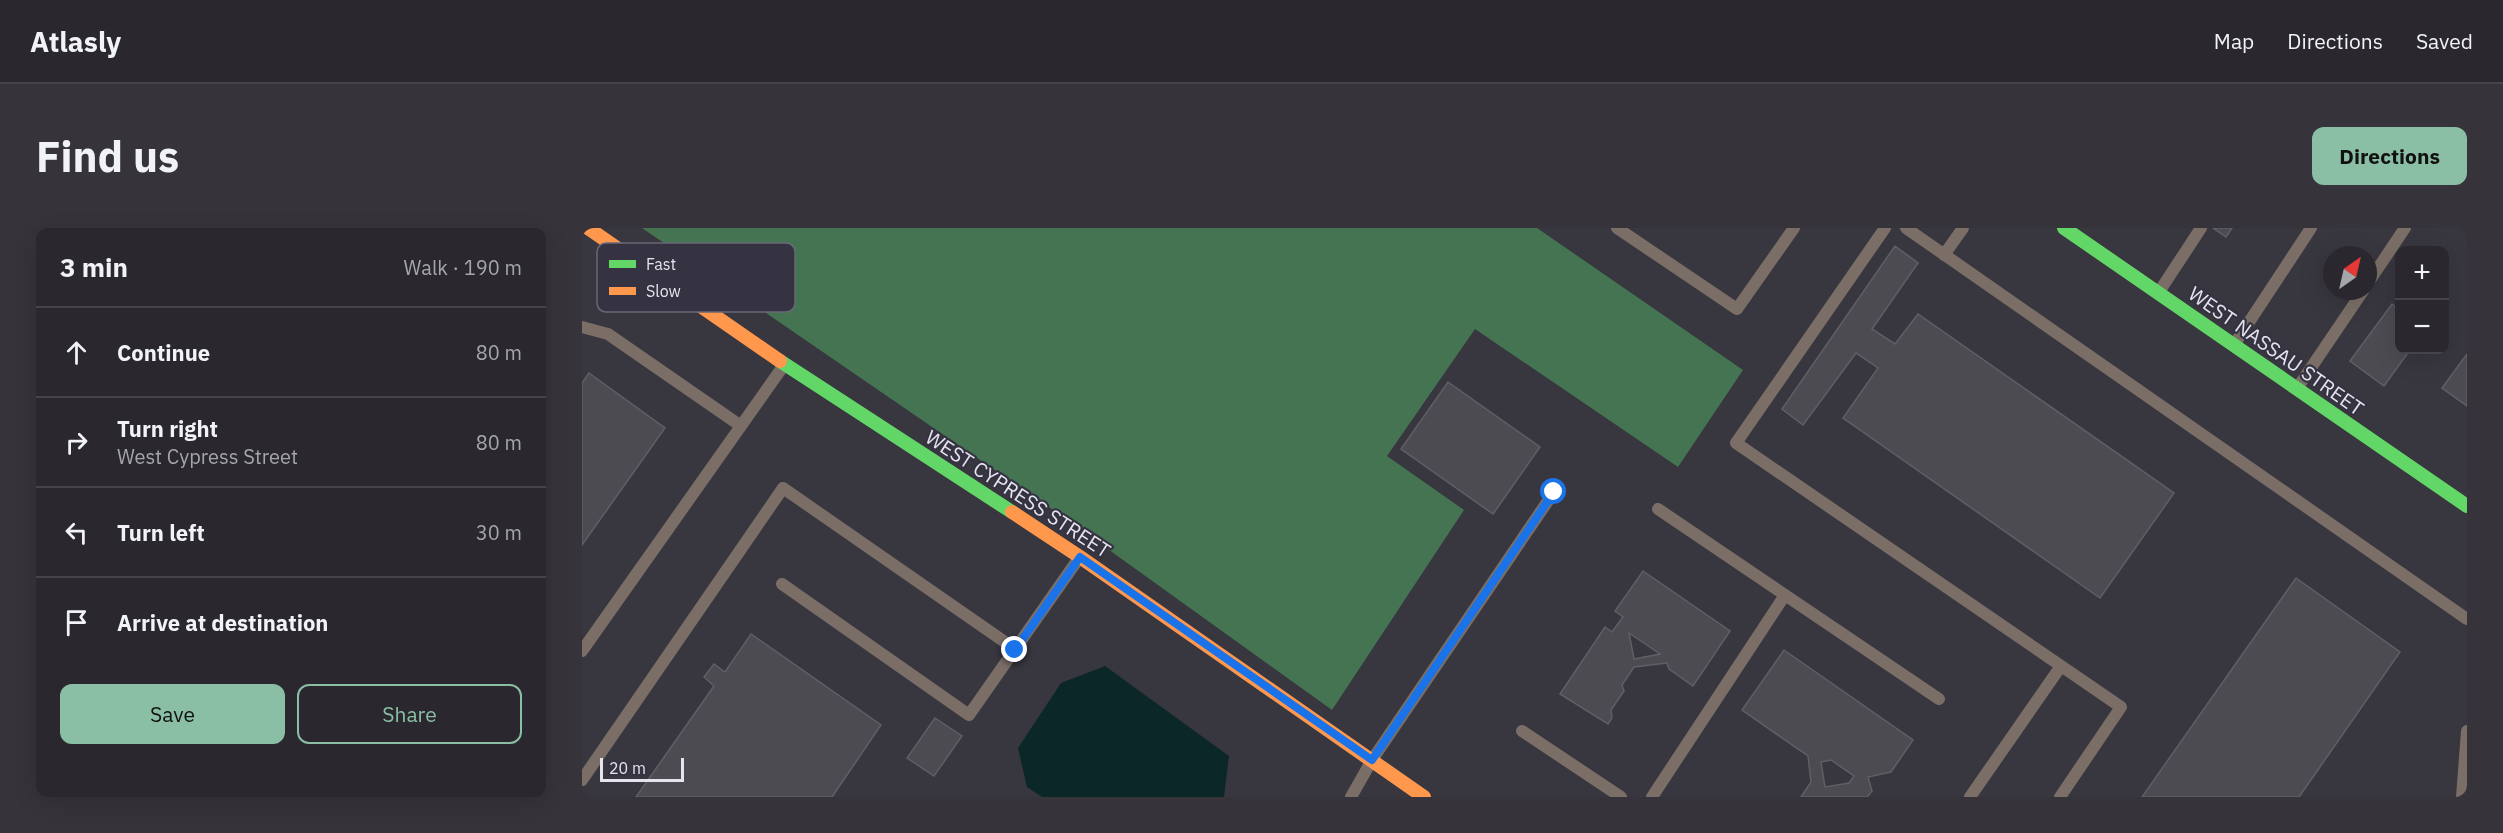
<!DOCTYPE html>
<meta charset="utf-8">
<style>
body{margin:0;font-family:"IBM Plex Sans",sans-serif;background:#36343a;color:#f1f3f6}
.controls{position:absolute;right:18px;top:18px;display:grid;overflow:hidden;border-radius:12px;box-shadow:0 6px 24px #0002}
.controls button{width:54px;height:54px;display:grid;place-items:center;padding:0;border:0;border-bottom:2px solid #46444a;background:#2a282e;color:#f1f3f6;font:30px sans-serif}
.compass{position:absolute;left:1741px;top:18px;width:54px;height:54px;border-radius:50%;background:#2a282e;box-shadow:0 6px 24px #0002;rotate:34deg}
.scale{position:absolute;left:18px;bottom:15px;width:84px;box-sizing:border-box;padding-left:6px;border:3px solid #e5e4ee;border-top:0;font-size:16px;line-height:21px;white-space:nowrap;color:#e5e4ee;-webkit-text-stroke:4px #353342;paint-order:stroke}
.stop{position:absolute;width:18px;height:18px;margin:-14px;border:4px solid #1a73e8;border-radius:50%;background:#fff}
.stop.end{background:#1a73e8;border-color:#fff;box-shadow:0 2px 6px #0008}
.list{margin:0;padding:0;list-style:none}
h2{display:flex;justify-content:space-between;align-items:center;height:78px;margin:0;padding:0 24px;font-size:26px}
h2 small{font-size:20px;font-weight:400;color:#a5a6aa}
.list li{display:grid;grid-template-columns:39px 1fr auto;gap:18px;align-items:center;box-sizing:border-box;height:90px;padding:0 24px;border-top:2px solid #46444a}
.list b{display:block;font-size:22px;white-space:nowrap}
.list p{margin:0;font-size:20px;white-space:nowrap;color:#a5a6aa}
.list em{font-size:20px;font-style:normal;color:#a5a6aa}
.actions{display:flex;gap:12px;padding:18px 24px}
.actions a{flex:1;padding:14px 0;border:2px solid #8abfa5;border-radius:12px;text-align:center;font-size:21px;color:#8abfa5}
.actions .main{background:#8abfa5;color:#111}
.icon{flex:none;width:33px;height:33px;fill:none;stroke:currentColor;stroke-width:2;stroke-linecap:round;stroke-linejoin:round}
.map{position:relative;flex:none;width:1885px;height:569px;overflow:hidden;border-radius:12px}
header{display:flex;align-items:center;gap:36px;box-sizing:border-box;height:84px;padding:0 30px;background:#2a282e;border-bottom:2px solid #46444a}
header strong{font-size:28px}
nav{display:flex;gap:33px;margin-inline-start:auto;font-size:21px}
.intro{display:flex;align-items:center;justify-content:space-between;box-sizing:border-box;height:144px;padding:0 36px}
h1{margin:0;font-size:42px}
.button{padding:15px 27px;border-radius:12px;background:#8abfa5;color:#111;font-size:21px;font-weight:700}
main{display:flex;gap:36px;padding:0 36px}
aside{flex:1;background:#2a282e;border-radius:12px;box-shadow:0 6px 24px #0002}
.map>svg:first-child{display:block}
.forest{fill:#447452}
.water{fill:#0c2728}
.building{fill:#4c4b52;stroke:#5f5f65;stroke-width:1.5;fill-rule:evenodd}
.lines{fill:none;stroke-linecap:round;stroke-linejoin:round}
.lane{stroke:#7a6e67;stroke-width:12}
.fast{stroke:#63d668;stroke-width:14}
.slow{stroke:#ff974d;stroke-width:14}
.route{stroke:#1a73e8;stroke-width:8}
.labels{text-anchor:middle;stroke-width:4.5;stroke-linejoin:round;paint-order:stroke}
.street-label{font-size:20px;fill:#e5e4ee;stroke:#353342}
.key{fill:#353342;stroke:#6a6876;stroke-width:1.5}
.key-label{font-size:16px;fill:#e5e4ee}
</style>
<header>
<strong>Atlasly</strong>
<nav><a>Map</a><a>Directions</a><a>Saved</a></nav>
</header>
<div class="intro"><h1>Find us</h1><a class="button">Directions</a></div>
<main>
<aside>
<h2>3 min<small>Walk · 190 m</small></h2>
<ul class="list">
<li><svg class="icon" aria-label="ahead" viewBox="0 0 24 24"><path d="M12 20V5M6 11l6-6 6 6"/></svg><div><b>Continue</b></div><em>80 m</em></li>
<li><svg class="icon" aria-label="right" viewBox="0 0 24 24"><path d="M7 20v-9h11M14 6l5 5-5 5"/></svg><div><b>Turn right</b><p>West Cypress Street</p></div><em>80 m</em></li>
<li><svg class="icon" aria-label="left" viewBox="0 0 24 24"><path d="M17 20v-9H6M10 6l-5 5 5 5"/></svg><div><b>Turn left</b></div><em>30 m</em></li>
<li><svg class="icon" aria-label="arrive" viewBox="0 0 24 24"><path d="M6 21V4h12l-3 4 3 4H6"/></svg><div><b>Arrive at destination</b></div></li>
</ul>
<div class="actions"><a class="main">Save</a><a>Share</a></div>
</aside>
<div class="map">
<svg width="1885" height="569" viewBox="0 0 1885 569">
<rect width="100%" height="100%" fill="#38363e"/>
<path class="forest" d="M60,0H955L1161,142L1096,239L893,101L805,228L882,282L750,482L484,291Z"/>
<path class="water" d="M523,438L647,528L642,569H460L445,559L436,520L479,455Z"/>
<path class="building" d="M1631,0H1650L1644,9Z
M1313,18L1336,35L1290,101L1313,116L1336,86L1592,265L1518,370L1261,190L1296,140L1274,125L1221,197L1200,181Z
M1810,76L1818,82V122H1828L1802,158L1768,133Z
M1885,126V178L1860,160Z
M7,145L83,200L0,317V155Z
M866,154L958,219L911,286L819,221Z
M1061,343L1148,403L1111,458L1087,441L1085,435L1052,439L1040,457L1042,463L1029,482L1030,490L1026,496L978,466L1023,399L1030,404L1041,389L1033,383ZM1047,405L1078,426L1052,431Z
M1714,350L1818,424L1717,569H1560Z
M169,406L299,497L250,569H54L132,458L122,449L132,436L143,444Z
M1202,422L1331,512L1309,544L1286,549L1290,563L1285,569H1219L1229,554L1226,528L1160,482ZM1249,532L1272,548L1267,555L1243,559L1239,534Z
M353,490L380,508L352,548L325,530Z"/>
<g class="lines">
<path class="lane" d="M1035,0L1155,81L1212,0
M1303,0L1154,215L1539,479L1478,569
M1324,0L1885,391
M1362,27L1381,0
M1786,55L1823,0
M1577,64L1619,0
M0,99L26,106L159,198
M1652,117L1729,0
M1716,159L1781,63
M1076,281L1357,471
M200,356L387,487L497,330
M0,423L202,137
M940,503L1039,569
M0,552L201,260L433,421
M769,569L790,532L972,264
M1070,569L1203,367
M1388,569L1479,438
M1880,569L1885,503"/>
<path class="fast" d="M1482,0L1885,278
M198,133L430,284"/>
<path class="slow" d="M6,0L198,133
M430,284L498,329L842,569"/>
</g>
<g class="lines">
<path class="route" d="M433,422L498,329L790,532L972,264"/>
</g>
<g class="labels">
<g class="street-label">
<text transform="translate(1694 123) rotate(35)" y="7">WEST NASSAU STREET</text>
<text transform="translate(436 266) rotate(33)" y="7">WEST CYPRESS STREET</text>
</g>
</g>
<rect x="15" y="15" width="198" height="69" rx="9" class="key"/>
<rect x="27" y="32" width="27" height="8" fill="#63d668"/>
<rect x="27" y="59" width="27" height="8" fill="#ff974d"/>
<g class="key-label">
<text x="64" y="42">Fast</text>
<text x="64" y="69">Slow</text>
</g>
</svg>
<div class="controls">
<button>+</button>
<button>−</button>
</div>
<svg class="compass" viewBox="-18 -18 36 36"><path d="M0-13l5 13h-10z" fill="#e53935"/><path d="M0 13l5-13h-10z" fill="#a5a6aa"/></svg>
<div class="scale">20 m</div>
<div class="stop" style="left:972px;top:264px"></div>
<div class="stop end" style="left:433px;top:422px"></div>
</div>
</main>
